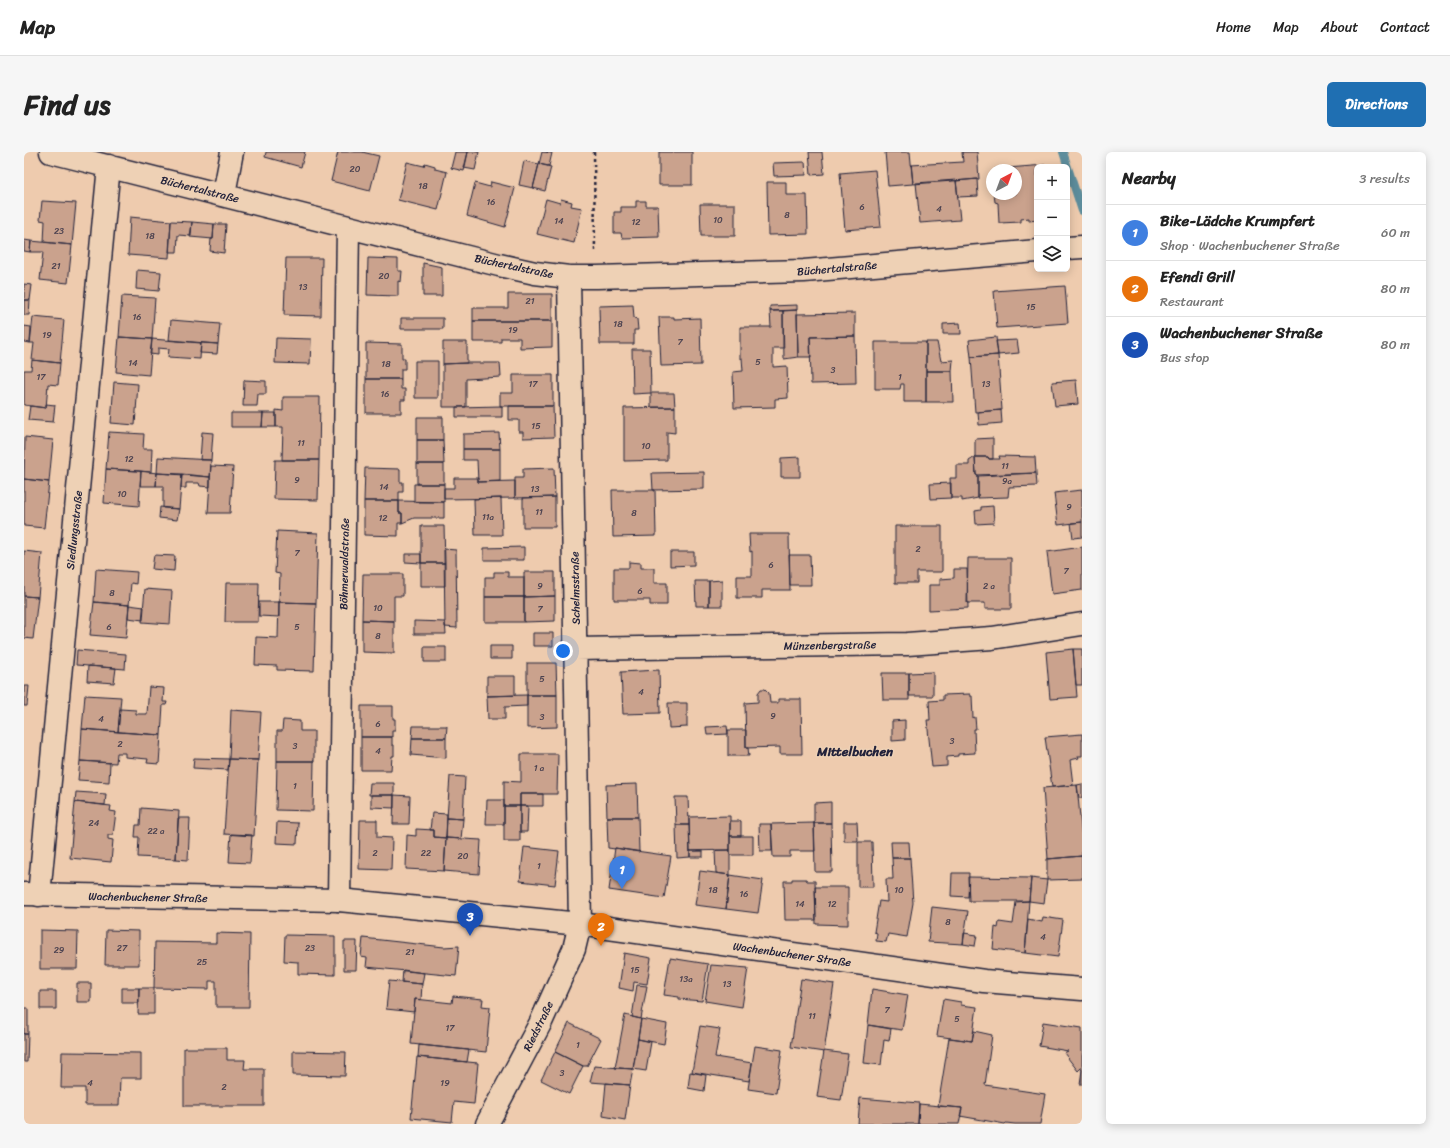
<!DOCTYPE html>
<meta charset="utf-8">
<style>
body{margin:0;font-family:Sriracha,sans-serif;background:#f6f6f6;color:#222}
.controls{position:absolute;right:12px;top:12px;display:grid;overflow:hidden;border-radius:6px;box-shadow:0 2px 10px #0003}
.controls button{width:36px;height:36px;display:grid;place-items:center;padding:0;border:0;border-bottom:1px solid #e0e0e0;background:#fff;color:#222;font:20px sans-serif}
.compass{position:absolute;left:962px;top:12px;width:36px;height:36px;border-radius:50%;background:#fff;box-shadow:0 2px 10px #0003;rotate:41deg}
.you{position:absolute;left:539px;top:499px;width:14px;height:14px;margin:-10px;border:3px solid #fff;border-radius:50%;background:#1a73e8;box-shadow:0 0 0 6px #1a73e833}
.badge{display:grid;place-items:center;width:26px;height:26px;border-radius:50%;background:#1f6fb2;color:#fff;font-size:13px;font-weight:700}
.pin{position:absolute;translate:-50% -33px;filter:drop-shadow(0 1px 2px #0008)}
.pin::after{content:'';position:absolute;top:21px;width:14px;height:12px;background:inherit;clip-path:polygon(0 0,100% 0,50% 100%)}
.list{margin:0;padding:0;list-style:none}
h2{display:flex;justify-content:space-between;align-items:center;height:52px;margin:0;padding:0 16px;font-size:17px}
h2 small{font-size:13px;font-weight:400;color:#767676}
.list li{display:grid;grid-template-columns:26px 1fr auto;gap:12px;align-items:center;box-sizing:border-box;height:56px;padding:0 16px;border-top:1px solid #e0e0e0}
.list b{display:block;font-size:15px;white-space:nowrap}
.list p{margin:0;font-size:13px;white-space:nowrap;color:#767676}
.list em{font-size:13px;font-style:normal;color:#767676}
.icon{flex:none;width:22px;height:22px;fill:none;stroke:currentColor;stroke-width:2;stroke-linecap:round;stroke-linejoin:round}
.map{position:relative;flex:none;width:1058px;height:972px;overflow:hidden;border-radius:6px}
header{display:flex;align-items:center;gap:24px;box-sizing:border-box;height:56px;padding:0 20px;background:#fff;border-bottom:1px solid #e0e0e0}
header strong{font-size:19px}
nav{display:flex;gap:22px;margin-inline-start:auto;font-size:14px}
.intro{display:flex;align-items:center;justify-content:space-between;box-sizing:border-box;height:96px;padding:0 24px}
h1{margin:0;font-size:28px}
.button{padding:10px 18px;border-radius:6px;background:#1f6fb2;color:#fff;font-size:14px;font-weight:700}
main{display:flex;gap:24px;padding:0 24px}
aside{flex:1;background:#fff;border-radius:6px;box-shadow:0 2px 10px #0003}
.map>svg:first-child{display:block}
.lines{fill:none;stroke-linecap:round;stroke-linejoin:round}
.stream{stroke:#5d8d9c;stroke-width:8}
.building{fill:#caa28d;stroke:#22223b}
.minor-casing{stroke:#22223b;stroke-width:25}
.secondary-casing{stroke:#22223b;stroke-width:25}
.path{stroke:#22223b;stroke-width:2.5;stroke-dasharray:3 3;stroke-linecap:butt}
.minor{stroke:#eed1b5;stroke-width:22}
.secondary{stroke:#eed1b5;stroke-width:22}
.labels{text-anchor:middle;stroke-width:3;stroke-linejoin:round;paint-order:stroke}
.number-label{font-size:9px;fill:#4c4250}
.street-label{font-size:11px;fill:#22223b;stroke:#eed1b5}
.quarter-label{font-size:13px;font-weight:bold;fill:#22223b;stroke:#eed1b5}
</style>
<header>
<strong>Map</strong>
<nav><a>Home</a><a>Map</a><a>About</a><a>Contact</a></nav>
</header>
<div class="intro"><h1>Find us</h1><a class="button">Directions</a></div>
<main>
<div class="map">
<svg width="1058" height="972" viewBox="0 0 1058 972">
<rect width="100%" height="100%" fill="#eecbae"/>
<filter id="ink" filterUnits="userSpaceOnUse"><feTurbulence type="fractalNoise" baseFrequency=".025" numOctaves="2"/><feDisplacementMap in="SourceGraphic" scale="8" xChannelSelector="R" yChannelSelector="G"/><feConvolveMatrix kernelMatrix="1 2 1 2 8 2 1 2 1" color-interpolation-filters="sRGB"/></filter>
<g filter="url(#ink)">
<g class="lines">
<path class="stream" d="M1039,0L1058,59"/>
</g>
<path class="building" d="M242,0H281L277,15L241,5Z
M314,0H338L355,4L346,39L307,29Z
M431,0H444L440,19L427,16Z
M444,0H455L451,18L440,16Z
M518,0L528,1L525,14L515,12Z
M635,0H668V33H635Z
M785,0H798L800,22L787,23Z
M861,0H886L889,32L864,34Z
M938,0H953L955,27L889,32L887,13L939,10Z
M500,9L515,12L509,36L495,33Z
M383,10L400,14L401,11L411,14V17L423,20L414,58L374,48Z
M781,10L782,23L750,24L749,11Z
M515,12L527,15L521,39L509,36Z
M1021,13V15H1013V68L1005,69V66L997,67V70L975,71L974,51L971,50L970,42H992V18L971,17Z
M851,18L857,75L821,78L816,21Z
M953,27L954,44L934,45L932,29Z
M932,28L936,68L896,71L892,31Z
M467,30L491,36L481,75L443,64L451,31L466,35Z
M743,30H762V43H783L784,82L744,83Z
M522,47L536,51L537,47L548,50L547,54L558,56L550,91L513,82Z
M18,49L52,51L48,93L20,90L21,69L16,68Z
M612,49H622V54H634L635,85L598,86L597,81H590V60H597V55H612Z
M676,52H711V84H677Z
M106,65L147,69L145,106L104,103Z
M147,69L168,70L167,84L154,83L153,100H145Z
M168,70L190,72L189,87L166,85Z
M190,72H202L200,101L186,99L187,87H189Z
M0,88L7,89L6,100L0,99Z
M7,89L48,93L44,131L16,128L19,100H6Z
M262,106H298L297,164L260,163Z
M344,106L374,107V119H378L377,130L374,129V144L343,143Z
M399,111L418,115V144H399Z
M113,118L137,120L135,139L112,137Z
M0,132L8,133L6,148H0Z
M1041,134L1044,171L973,176L970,139Z
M484,142H528V169H449V156H484Z
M98,144L131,146L128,187L95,185Z
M0,148H6L5,163H0Z
M609,153L610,166L613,167L614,178H610V192H576L575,154Z
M773,153V158L746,159V154Z
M773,158L774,205L760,207L759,159Z
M746,159H759V196H749V215L763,214L764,246L751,247V255L710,256L709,220L719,219L718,206L716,207V175H747Z
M831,161V184L786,185L787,205H774L773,162Z
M9,165L40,168L36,211L8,208L10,191H6Z
M635,165H650V167L676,166L677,213L637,214Z
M377,166H419V177H377Z
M147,168L196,172L194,192L145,188Z
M449,169H528V195L496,196V186H477V190H449Z
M936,171L937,182H919V172Z
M0,174L7,175L6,191L0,190Z
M831,184L832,231L787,232L786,185Z
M95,185L128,187L125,223L92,220Z
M972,185L974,203L947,205L945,188Z
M252,186L287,187L286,212L251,211Z
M128,187L177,191L176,207L144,205L145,197L134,196V203L126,202Z
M993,188L995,201L974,203L972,189Z
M419,190H443V211L419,212Z
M851,190H902V250H880V232H877L876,237H851Z
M902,190H913L917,209L929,208L928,219H902Z
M177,191L194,192L193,202L176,201Z
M342,191L378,192V206H381V217H377V227H342Z
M608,197H626L627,241L609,242Z
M974,203L978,258L951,260L947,205Z
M8,208L36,211L34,233L24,232L22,256L0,253V218H7Z
M391,209H414V246H391Z
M443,211H476L477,225L442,227V255H419V212Z
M902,219H928L929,250H902Z
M489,223H529V254H476V241H489Z
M342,227H377V237H381V248H377V261H342Z
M220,228L242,229V242H234L233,254H219Z
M1052,228L1054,252L1031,254L1028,230Z
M90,230L114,232L111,273L87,271Z
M627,241H650L651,255H627Z
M259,245H296L295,308H258L259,275H252V258L259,259Z
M22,252L31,253L29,270L4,268L6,254L22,256Z
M478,254V265H432V255Z
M485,254H529L530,285L499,286V280H495V268H485Z
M651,255V281L643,280V308L600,309V256Z
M977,258L978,271L955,273L954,260Z
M207,261H239L238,275H207Z
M239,261H252V275H238Z
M393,265H419V288H393Z
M85,280L120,282L119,297H128L127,320L82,317Z
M178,280L189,281L187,308H176Z
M475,281L476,297H439V282Z
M1,285L29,288L25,330L0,327Z
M969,286V307H965L964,305H951V287Z
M393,288H419L420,312H393Z
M439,297H476V329L454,330L453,308H439Z
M975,304L1011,305L1012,321L952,323L951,305H964L965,307H976Z
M134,305L187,308L186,325L133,321Z
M776,305V325H757V306Z
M951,305L952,323L954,324V346L938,349V346H927L926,326H932V313H945V309Z
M251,308H295L294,348L250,347Z
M393,312H420V332H393Z
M187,314L209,315L206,361H184Z
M341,316L376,317V330H379V340H375V349H340Z
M530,316L531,345L491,346V326H499V317Z
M82,317L117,319L115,354L80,351Z
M117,319L133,321L132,334H116Z
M680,320V337L629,338L628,321Z
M133,321L158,322L155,357L139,356V334H132Z
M1012,321L1013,334L985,335L984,345L954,346V324Z
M158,322L186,325V335L176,334L175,331H162V336H157Z
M430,326H454V330L491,329V346L420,347V336H430Z
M0,327L25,330L20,376L0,374Z
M927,331V346L907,347L906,332Z
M390,332H420V350H390Z
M588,338H631L632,384L589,385Z
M1058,338V370L1034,373L1030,341Z
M531,345V375H499V346Z
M477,346L478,383H451L450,347Z
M340,349H375V361H378V371H374V384L340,383Z
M375,349L420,350V366H390L378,371V361H375Z
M969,354L970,371L952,372L951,359L957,358V355Z
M136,355L155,357L153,368L135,366Z
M1058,370V385L1049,386L1047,371Z
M397,374H420L421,411H397Z
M871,374H918V420H893V431H871Z
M253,379L294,381L292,451L255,450L256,422L251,421Z
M725,382H765L766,438H738V446H713V424H728V399L726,400Z
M500,395V408H460V396Z
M1058,395V438L1028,442L1023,400Z
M420,397L432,398L433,476L421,475Z
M0,399L18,401L14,445L0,444Z
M646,400H670V413L646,414Z
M381,402H397V411L381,410Z
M130,403L151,404L150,419L128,417Z
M765,403H786L787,433H766Z
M944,406H987V457H961V451H943Z
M605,410L617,411V416H630V431H643V453H626V448H590V416H605Z
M397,411H421V434H397Z
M72,417L113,420L112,432L107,431L105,453L70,450Z
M930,417H943L944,456L905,458V433H916V427L930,426Z
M470,420H484V425H500V445H461V425H470Z
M500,420H531V444L500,445Z
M339,422H379V444H370V469L338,468Z
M698,428V454H685V429Z
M671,429H685V454H672Z
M202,431H235L234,470H201Z
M121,437L148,439L146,472L118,470Z
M0,444L14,445L9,487L0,486Z
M531,444V469L500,470V445Z
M461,445H500V470H461Z
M70,450L105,453L102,486L66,483Z
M235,450H255V465L235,464Z
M255,450L292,451L290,519L253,518V514L231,513L232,485L254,486Z
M105,453L120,455L119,468L104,466Z
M338,468L370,469V501L338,500Z
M390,469L421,470L422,482H390Z
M509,481H529V494H509Z
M466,494H488V507H466Z
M400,495H422V510H400Z
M1049,497H1058V533H1052Z
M1049,497L1053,545L1026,547L1022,500Z
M53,498L102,502L101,517L52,513Z
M503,511H532L533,543H503Z
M64,514L92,516L90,531L63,529Z
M635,518L636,561L599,562L597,520Z
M909,520V544H885V521Z
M858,521H885V548H859Z
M463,524H491V543L463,544Z
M0,534H5L3,554H0Z
M125,535L140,536L139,550H143L142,553H139L137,583L94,580L96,557L112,558V562H123Z
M737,537H741L745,541L746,551H754V547H777L778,602H756V595L722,596L721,551L734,550V541Z
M946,542V544H948L949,566L951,565L952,577H950L951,601L934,602V604L923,605V614L908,615L903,568H906L905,549L919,548V543Z
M61,543L97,545L94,580L58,577Z
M503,543H533V575L503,576Z
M503,543V554L481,555V567H464L463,544Z
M644,551H663V575L645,576Z
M337,554H369V567H371V578H368V585H337Z
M207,558L237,560L234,608L205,607Z
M259,568L276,569V579H290V609H253V579H258Z
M881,568V588L868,589V569Z
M389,574H423L422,586H388Z
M703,574L704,582L683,583L682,575Z
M58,577L137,583L135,612L123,611L124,607L101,605V601H93L92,611L56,609Z
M704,578H722V596H724L725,604H704Z
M1058,582V604H1054L1055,606L1046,608L1049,633L1028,635L1021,585Z
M337,585H368V593H370V604H368L367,618H337Z
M388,586H422V606L387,603Z
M497,602H534L533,642H496V654H480V629L497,630Z
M170,606L205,607L204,618L169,616Z
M205,607L234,608L230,684L200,682Z
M56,609L86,611L85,630L54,628Z
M253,609H290L289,659L252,658Z
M426,624L441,625L439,667L423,666Z
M346,631H370V643H345Z
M613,632L614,665H583L582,633Z
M1058,632V646H1055L1053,633Z
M1053,633L1058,687V704L1024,707L1019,636Z
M52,640L82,642L81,653L51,650Z
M496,642H519V654H496Z
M347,643H370V656L347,655Z
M370,643L386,644L385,672H369Z
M651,645H664L665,673H652Z
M463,648H480V672H462Z
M51,650L87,654L86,659L92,660L89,683H84V687L89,688L87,710L46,706Z
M807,650V671H790V651Z
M480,654H496V689H480Z
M496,654H504L503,680H496Z
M117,656L155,659L152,707L114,705L115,685H111L112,673H116Z
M408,661L423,662L422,686L410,685V678H406Z
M706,664V698L666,699L665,665Z
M583,665H614L615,700L591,696V697L584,696Z
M154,666H166L164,708L152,707Z
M423,666L439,667L437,687L422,686Z
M336,668H353V685L368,686L367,718L335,717Z
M706,669H717V684H706Z
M253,670L274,671L273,692L252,691Z
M820,670H833L834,689H820Z
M790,671L791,699H766V705H749L747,672Z
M790,671H807L808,720H791Z
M735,672H747L748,699H736Z
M652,673H665L666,705L653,706Z
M392,677L410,678V685L422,686L420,719L382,717L383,683L392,684Z
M207,682L228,683L226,711L205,710Z
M706,684H729V703H706Z
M422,686L457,688L455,722L420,719Z
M834,690H848L849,735H834Z
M867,690H885L886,706H868Z
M500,695L535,699L531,733L496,729Z
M591,696L647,704L640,746L585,738Z
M691,698H706V723L692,721Z
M666,699H679V705H666Z
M1058,704V727L1023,728V707Z
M868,706H886L889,751L883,785L864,782L862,790L852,789L853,781L850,780L855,749L863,750L862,727H869Z
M676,719L706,723L702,757L671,753Z
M928,721H945L944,745L927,744Z
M706,723L739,728L734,761L702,757Z
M944,725L1007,726L1005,749H945Z
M1007,726L1023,728L1020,751L1005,749Z
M768,727H782L783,729H791L792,768H761L760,729H768Z
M791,735H824V773L792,772Z
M1005,749L1001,801L969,797L971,775L974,776L975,770L989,772L992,750Z
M908,755L944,759L939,792L904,790Z
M1019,765L1039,768L1034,805L1001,801L1004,767L1018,770Z
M16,778L54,779L53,817H16Z
M82,778L115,779V813H81Z
M192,781L226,782L225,855H192V829H185V837L130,836L131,790L192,791Z
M940,781L953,783L951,794L939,792Z
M261,783L311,784V823L274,822V810L260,809Z
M339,786L420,795L435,794L432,824L342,815L343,806L337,805Z
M320,789H333L332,818H320Z
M600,801L627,806L623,832L610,830L609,839L595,836Z
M646,806L684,812L678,849L655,847V845L640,843Z
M687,813L724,816L718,855L681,849Z
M379,818L400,821L398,832L378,830Z
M777,827L810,832L800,900L767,895Z
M365,829L398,832L397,848L391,847L390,860L362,857Z
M53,831H67V850H53Z
M613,833L623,834L617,867L608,865Z
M98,836H115V851H98Z
M115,836H130V862H114Z
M848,837L884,843L878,878L844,873Z
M16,839H32V857H16Z
M429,844L459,847L458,854L466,855L462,900L387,892L391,847L428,851Z
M919,847L937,850V853L953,855L948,889L913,884Z
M0,856H4V882H0Z
M601,863L617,867L609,917L591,916Z
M617,867L643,872L640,892L614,887Z
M1019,870L1058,876V932H1056L1058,918L1057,916L1054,919L1040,901L1044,899L1015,894Z
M545,871L577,887L563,914H559L531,900Z
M844,873L867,877L865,889L860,888L857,913L840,911Z
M676,874L696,877L691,905L728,911L725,929L668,920Z
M950,879L968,883L961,933L1021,942L1016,972H991L982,971L981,972L936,964L938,956L914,954L925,886L948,889Z
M0,882H4L3,910H0Z
M614,887L627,890L622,919L609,917Z
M395,893L445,898L443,910L394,905Z
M731,894L758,898L752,941L724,937Z
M160,896H203V908H221L220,917H240V954H160Z
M269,899L322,900L321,924L269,923Z
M800,899L824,902L817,948L793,945Z
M38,900L117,901V926H96L95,953H61V936H37Z
M531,900L559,914L545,942L517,928Z
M393,905L454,911L450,952L430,950L428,970L387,966Z
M570,914L609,917L606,933L566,930Z
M666,920L682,923L680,939L664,936Z
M582,931L606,933L601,968L579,964Z
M836,946L895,951L894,972H834Z
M895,952L938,956L935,972H894Z"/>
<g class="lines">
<g class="minor-casing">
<path id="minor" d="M27,0L475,113L511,121L545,125H573L780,119L1013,99
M200,42L208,0
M1043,96L1058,95
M552,497L883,492L968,486L1058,472
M15,743L85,14
M315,748L324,75
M463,972L517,870L550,797L556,772L545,125"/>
</g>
<g class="secondary-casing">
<path id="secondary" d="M0,742L315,748L556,772L960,829L1058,837"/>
</g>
<path class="path" d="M570,0L571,101"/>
<use href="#minor" class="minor"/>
<use href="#secondary" class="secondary"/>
</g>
</g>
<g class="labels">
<g class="number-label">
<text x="331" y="20">20</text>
<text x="399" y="37">18</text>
<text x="467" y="53">16</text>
<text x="838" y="58">6</text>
<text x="915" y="60">4</text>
<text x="763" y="66">8</text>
<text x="694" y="71">10</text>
<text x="535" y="72">14</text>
<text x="612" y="73">12</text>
<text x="35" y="82">23</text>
<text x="126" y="87">18</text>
<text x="32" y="117">21</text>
<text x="360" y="127">20</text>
<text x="279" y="138">13</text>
<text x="506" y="152">21</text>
<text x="1007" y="158">15</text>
<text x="113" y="168">16</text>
<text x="594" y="175">18</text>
<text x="489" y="181">19</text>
<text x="23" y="186">19</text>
<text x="656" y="193">7</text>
<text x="734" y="213">5</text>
<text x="109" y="214">14</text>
<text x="362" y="215">18</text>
<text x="809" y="221">3</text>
<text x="17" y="228">17</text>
<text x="876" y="228">1</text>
<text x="509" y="235">17</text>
<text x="962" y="235">13</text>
<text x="361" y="245">16</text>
<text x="512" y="277">15</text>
<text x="277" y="294">11</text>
<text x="622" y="297">10</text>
<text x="105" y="310">12</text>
<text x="981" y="317">11</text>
<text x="273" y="331">9</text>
<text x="983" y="332">9a</text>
<text x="360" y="338">14</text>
<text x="511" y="340">13</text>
<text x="98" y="345">10</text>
<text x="1045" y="358">9</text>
<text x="515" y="363">11</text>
<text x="610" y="364">8</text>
<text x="464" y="368">11a</text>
<text x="359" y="369">12</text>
<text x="894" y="400">2</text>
<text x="273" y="404">7</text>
<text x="747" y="416">6</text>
<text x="1042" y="422">7</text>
<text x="516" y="437">9</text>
<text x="965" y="437">2 a</text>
<text x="616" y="442">6</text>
<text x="88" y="444">8</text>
<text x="354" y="459">10</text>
<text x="516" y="460">7</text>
<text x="85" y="478">6</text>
<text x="273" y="478">5</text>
<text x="354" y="487">8</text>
<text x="518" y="530">5</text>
<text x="617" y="543">4</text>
<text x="749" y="567">9</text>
<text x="518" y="568">3</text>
<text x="77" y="570">4</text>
<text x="354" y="575">6</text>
<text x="928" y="592">3</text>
<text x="96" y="595">2</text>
<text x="271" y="597">3</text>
<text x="354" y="602">4</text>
<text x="515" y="619">1 a</text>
<text x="271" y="637">1</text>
<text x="70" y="674">24</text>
<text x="132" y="682">22 a</text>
<text x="351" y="704">2</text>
<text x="402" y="704">22</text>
<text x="439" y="707">20</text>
<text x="515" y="717">1</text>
<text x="689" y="741">18</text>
<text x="875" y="741">10</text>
<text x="720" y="745">16</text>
<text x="776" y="755">14</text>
<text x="808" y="755">12</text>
<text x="924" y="773">8</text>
<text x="1019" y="788">4</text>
<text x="98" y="799">27</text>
<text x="286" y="799">23</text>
<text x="35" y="801">29</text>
<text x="386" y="803">21</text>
<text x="178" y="813">25</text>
<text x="611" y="821">15</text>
<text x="662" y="830">13a</text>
<text x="703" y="835">13</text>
<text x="863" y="861">7</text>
<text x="788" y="867">11</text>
<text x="933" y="870">5</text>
<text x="426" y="879">17</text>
<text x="554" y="896">1</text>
<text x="538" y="924">3</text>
<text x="66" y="934">4</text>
<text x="421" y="934">19</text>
<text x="200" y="938">2</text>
</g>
<g class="street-label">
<text transform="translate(176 37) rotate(14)" y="4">Büchertalstraße</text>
<text transform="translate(490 114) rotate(12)" y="4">Büchertalstraße</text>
<text transform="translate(813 116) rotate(-5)" y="4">Büchertalstraße</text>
<text transform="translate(50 378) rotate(-84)" y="4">Siedlungsstraße</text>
<text transform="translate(320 412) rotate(-89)" y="4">Böhmerwaldstraße</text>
<text transform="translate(551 436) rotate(-91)" y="4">Schelmsstraße</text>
<text transform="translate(806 493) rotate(-1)" y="4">Münzenbergstraße</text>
<text transform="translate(124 745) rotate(1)" y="4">Wachenbuchener Straße</text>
<text transform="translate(768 802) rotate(8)" y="4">Wachenbuchener Straße</text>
<text transform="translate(514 874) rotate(-64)" y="4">Riedstraße</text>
</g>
<g class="quarter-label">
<text x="831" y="604">Mittelbuchen</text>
</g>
</g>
</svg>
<div class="controls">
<button>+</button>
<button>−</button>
<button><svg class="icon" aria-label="layers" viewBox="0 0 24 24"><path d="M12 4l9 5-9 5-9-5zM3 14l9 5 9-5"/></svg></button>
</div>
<svg class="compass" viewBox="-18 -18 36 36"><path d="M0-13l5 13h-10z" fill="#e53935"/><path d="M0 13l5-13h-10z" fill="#767676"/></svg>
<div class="you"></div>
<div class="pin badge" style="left:598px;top:737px;background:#3f7fe0">1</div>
<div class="pin badge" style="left:577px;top:794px;background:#e8710a">2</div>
<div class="pin badge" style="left:446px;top:784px;background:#1a4fb4">3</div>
</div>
<aside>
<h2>Nearby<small>3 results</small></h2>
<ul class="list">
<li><span class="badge" style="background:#3f7fe0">1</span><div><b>Bike-Lädche Krumpfert</b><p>Shop · Wachenbuchener Straße</p></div><em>60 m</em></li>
<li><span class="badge" style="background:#e8710a">2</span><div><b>Efendi Grill</b><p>Restaurant</p></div><em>80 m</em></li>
<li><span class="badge" style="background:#1a4fb4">3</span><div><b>Wachenbuchener Straße</b><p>Bus stop</p></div><em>80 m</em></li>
</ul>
</aside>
</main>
